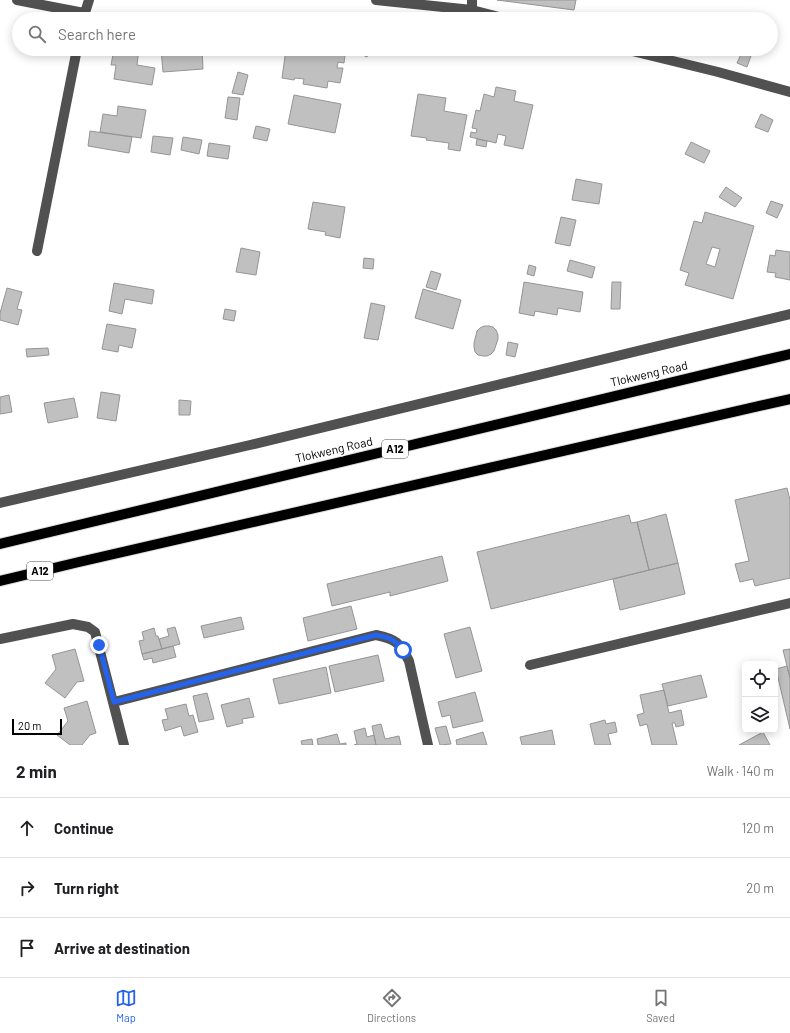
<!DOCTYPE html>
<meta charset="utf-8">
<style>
body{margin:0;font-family:Barlow,sans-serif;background:#f6f6f6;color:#202124}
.controls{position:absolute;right:12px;bottom:12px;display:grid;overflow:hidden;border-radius:6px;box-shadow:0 2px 10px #0003}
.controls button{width:36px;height:36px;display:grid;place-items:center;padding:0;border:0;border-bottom:1px solid #e0e0e0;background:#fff;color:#202124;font:20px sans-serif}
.scale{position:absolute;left:12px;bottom:10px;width:50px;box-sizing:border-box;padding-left:4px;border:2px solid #000;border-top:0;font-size:11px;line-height:14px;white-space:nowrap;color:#000;-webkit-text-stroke:3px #fff;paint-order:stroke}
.stop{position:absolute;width:12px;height:12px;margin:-9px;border:3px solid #2563eb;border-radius:50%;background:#fff}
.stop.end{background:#2563eb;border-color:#fff;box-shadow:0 1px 4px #0008}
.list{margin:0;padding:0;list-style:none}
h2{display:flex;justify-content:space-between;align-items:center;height:52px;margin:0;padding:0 16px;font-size:17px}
h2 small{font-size:13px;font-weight:400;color:#757577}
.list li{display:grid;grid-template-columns:26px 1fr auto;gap:12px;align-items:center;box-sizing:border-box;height:60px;padding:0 16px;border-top:1px solid #e0e0e0}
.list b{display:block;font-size:15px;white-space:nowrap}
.list em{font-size:13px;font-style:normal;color:#757577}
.icon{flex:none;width:22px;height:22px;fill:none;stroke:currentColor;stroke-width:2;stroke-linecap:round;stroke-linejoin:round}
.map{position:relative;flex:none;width:790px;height:745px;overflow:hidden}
.search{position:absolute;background:#fff;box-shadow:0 2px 10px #0003;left:12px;right:12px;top:12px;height:44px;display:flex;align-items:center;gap:10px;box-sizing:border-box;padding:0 14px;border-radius:22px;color:#757577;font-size:15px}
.sheet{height:232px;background:#fff}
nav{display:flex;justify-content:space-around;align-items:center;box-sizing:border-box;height:56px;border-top:1px solid #e0e0e0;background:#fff;font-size:11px;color:#757577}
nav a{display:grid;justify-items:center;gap:2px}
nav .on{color:#2563eb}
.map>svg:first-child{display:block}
.building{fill:#c0c0c0;stroke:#959595;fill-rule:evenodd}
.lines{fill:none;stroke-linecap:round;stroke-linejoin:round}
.major-casing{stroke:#dbdbdb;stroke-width:12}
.minor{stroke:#515151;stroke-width:10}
.major{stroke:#000;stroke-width:10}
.route{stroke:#2563eb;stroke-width:5}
.labels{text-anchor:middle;stroke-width:3.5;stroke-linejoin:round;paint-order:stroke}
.shield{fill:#fff;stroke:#4c4c4c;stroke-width:1}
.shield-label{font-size:11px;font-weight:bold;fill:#000}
.street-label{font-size:12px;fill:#000;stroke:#fff}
</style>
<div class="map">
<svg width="790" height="745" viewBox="0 0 790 745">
<rect width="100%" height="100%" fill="#fff"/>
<path class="building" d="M497,0H576L574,10Z
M114,49H139L137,65L155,68L152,85L114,79L116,65H111Z
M161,49H202L203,69L163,72Z
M284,49H344L343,54L345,55L344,63L338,62L337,68H343L340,83L328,81L327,88L303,84L304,79L295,78L294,80L282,78L286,49Z
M355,49H370L367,57L354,51Z
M743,50L752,53L747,67L737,63Z
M238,72L248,75L243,95L232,93Z
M496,87L516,91L514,101L533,105L523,149L504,145L506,136L498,134L496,143L470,137L471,132L476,133L477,129L472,128L476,110L480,111L484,94L494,97Z
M418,94L446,98L444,111L467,115L460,151L448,149L449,143L426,140L427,138L411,136Z
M294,95L341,104L335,133L288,124Z
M228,97L240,98L237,120L225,118Z
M118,106L146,110L141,138L100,132L103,114L117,116Z
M761,114L773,120L768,132L755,127Z
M256,126L270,129L267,141L253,138Z
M90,131L132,137L129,153L88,146Z
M153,136L173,138L170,155L151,152Z
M183,137L202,140L199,154L181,150Z
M477,139L487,141L486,147L476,145Z
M691,142L710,151L704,163L685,154Z
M209,143L230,146L228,159L207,156Z
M576,179L602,184L599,204L572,200Z
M726,187L742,198L735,207L719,197Z
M771,201L783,205L777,218L766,213Z
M313,202L345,207L340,238L325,235L326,232L308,229Z
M705,212L754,226L733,299L685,285L689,273L680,270L694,221L702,223ZM712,247L720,249L715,267L706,264Z
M561,217L576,220L570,246L555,243Z
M241,248L260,252L256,275L236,272Z
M776,250L790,252V280L775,277L776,273L767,272L770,255L775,256Z
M364,258L374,259L373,269L363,268Z
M570,260L595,267L592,278L567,271Z
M529,265L536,267L534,276L527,274Z
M431,271L441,274L436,290L426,287Z
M524,282L583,292L580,312L558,308L557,315L535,311L534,316L519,313Z
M612,282H621L620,309H611Z
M114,283L154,290L152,304L125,299L122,314L109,311Z
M7,288L22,292L17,309L22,310L18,325L0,320V313Z
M423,289L461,300L453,329L415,318Z
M371,303L385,306L378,340L364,338Z
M225,309L236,311L234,321L223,319Z
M107,324L136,329L132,348L119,345L118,352L102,349Z
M484,326H489L493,327L496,330L498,335V339L494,351L491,354L487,356H483L478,355L475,352L474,347V343L477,331L480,328Z
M508,342L518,344L515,357L506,355Z
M48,348L49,355L27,357L26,349Z
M101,392L120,395L116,421L97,418Z
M9,395L12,412L0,414V397Z
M74,398L78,417L48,423L44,403Z
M179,400L191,401L190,415H179Z
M787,488L790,500V578L755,586L753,579L740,582L735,564L749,561L735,500Z
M666,514L678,563L649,570L637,522Z
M629,515L631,523L637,522L649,570L491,609L477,552Z
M442,556L448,581L390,596V592L332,606L327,584Z
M678,563L685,594L620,610L613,579Z
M351,606L357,629L308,641L303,618Z
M241,617L244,629L204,638L201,626Z
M175,627L180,644L162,649L159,639L169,636L167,629Z
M470,627L482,671L456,678L444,634Z
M154,628L156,636H158L162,649L142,654L139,641L144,640L142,632Z
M173,646L176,657L153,663L152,658L144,660L142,654Z
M75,649L84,681L77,682L65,698L45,683L56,669L52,655Z
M790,649V678L783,650Z
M378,655L384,681L335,692L329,666Z
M787,666L790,678V729L776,669Z
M326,667L331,693L279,704L273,679Z
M701,675L707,697L668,706L662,684Z
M664,690L669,713L681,710L684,725L676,727L675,723H672L677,745H652L647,724L640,726L637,715L644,713L640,695Z
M475,692L483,721L453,728L450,715L442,717L438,702Z
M207,693L214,719L199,722L193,696Z
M249,698L254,717L242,719L243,723L227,727L221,705Z
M87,701L96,733L90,735L82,745H70L57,735L68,721L64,708Z
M186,704L189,716L193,715L198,732L184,736L181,726L165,731L162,720L168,719L165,709Z
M605,720L606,724L615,722L617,732L608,734L611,745H595L590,724Z
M381,724L385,739L399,736L401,745H376L372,726Z
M446,726L451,744L440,745L435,728Z
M365,728L367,737L374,735L376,745H354L357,744L354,731Z
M552,730L555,745H522L520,737Z
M483,732L487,745H457L456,740Z
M763,732L770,745H739Z
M337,734L340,744L346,743V745H318L317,739Z
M312,739L313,745H302L301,741Z"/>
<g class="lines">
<g class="major-casing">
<path id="major" d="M0,544L790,354
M0,581L79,562L790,399"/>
</g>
<path class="minor" d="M17,0L84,13
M376,0L472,10V0
M472,10L507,19
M83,19L89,0
M624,49L718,72L790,92
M37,251L77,49
M0,503L250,445L790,314
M0,639L73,624L88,627L95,632L124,745
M530,665L790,603
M114,702L376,635C396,639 400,643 409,661L428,745"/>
<use href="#major" class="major"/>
</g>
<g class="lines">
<path class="route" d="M99,645L114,702L376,635C391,638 394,639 403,650"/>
</g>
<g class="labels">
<g class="shield">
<rect x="382" y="440" width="26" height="18" rx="3"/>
<rect x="27" y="562" width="26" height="18" rx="3"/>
</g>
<g class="shield-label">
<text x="395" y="453">A12</text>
<text x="40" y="575">A12</text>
</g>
<g class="street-label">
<text transform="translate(649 374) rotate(-13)" y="4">Tlokweng Road</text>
<text transform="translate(334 450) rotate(-13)" y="4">Tlokweng Road</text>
</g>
</g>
</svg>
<div class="controls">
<button><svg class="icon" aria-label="locate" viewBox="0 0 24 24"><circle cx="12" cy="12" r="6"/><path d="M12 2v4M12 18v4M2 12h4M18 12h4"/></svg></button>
<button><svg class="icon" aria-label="layers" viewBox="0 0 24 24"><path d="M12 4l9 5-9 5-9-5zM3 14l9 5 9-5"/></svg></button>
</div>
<div class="scale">20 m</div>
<div class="stop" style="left:403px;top:650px"></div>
<div class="stop end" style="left:99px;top:645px"></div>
<div class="search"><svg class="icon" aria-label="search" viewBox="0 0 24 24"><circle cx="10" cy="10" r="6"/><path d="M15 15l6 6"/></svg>Search here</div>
</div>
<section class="sheet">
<h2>2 min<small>Walk · 140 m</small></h2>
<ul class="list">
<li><svg class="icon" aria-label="ahead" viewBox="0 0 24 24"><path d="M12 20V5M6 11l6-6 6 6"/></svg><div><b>Continue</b></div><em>120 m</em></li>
<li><svg class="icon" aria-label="right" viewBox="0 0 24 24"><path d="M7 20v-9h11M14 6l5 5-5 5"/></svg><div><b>Turn right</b></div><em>20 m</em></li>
<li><svg class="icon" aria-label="arrive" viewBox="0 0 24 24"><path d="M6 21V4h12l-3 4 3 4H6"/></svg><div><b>Arrive at destination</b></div></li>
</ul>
</section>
<nav>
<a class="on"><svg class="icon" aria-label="map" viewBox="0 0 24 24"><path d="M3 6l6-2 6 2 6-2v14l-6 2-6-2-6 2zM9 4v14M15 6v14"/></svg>Map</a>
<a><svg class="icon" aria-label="directions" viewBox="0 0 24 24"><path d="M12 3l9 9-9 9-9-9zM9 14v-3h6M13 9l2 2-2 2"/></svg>Directions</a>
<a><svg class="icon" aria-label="saved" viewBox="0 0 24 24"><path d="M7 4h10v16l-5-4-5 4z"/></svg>Saved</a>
</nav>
